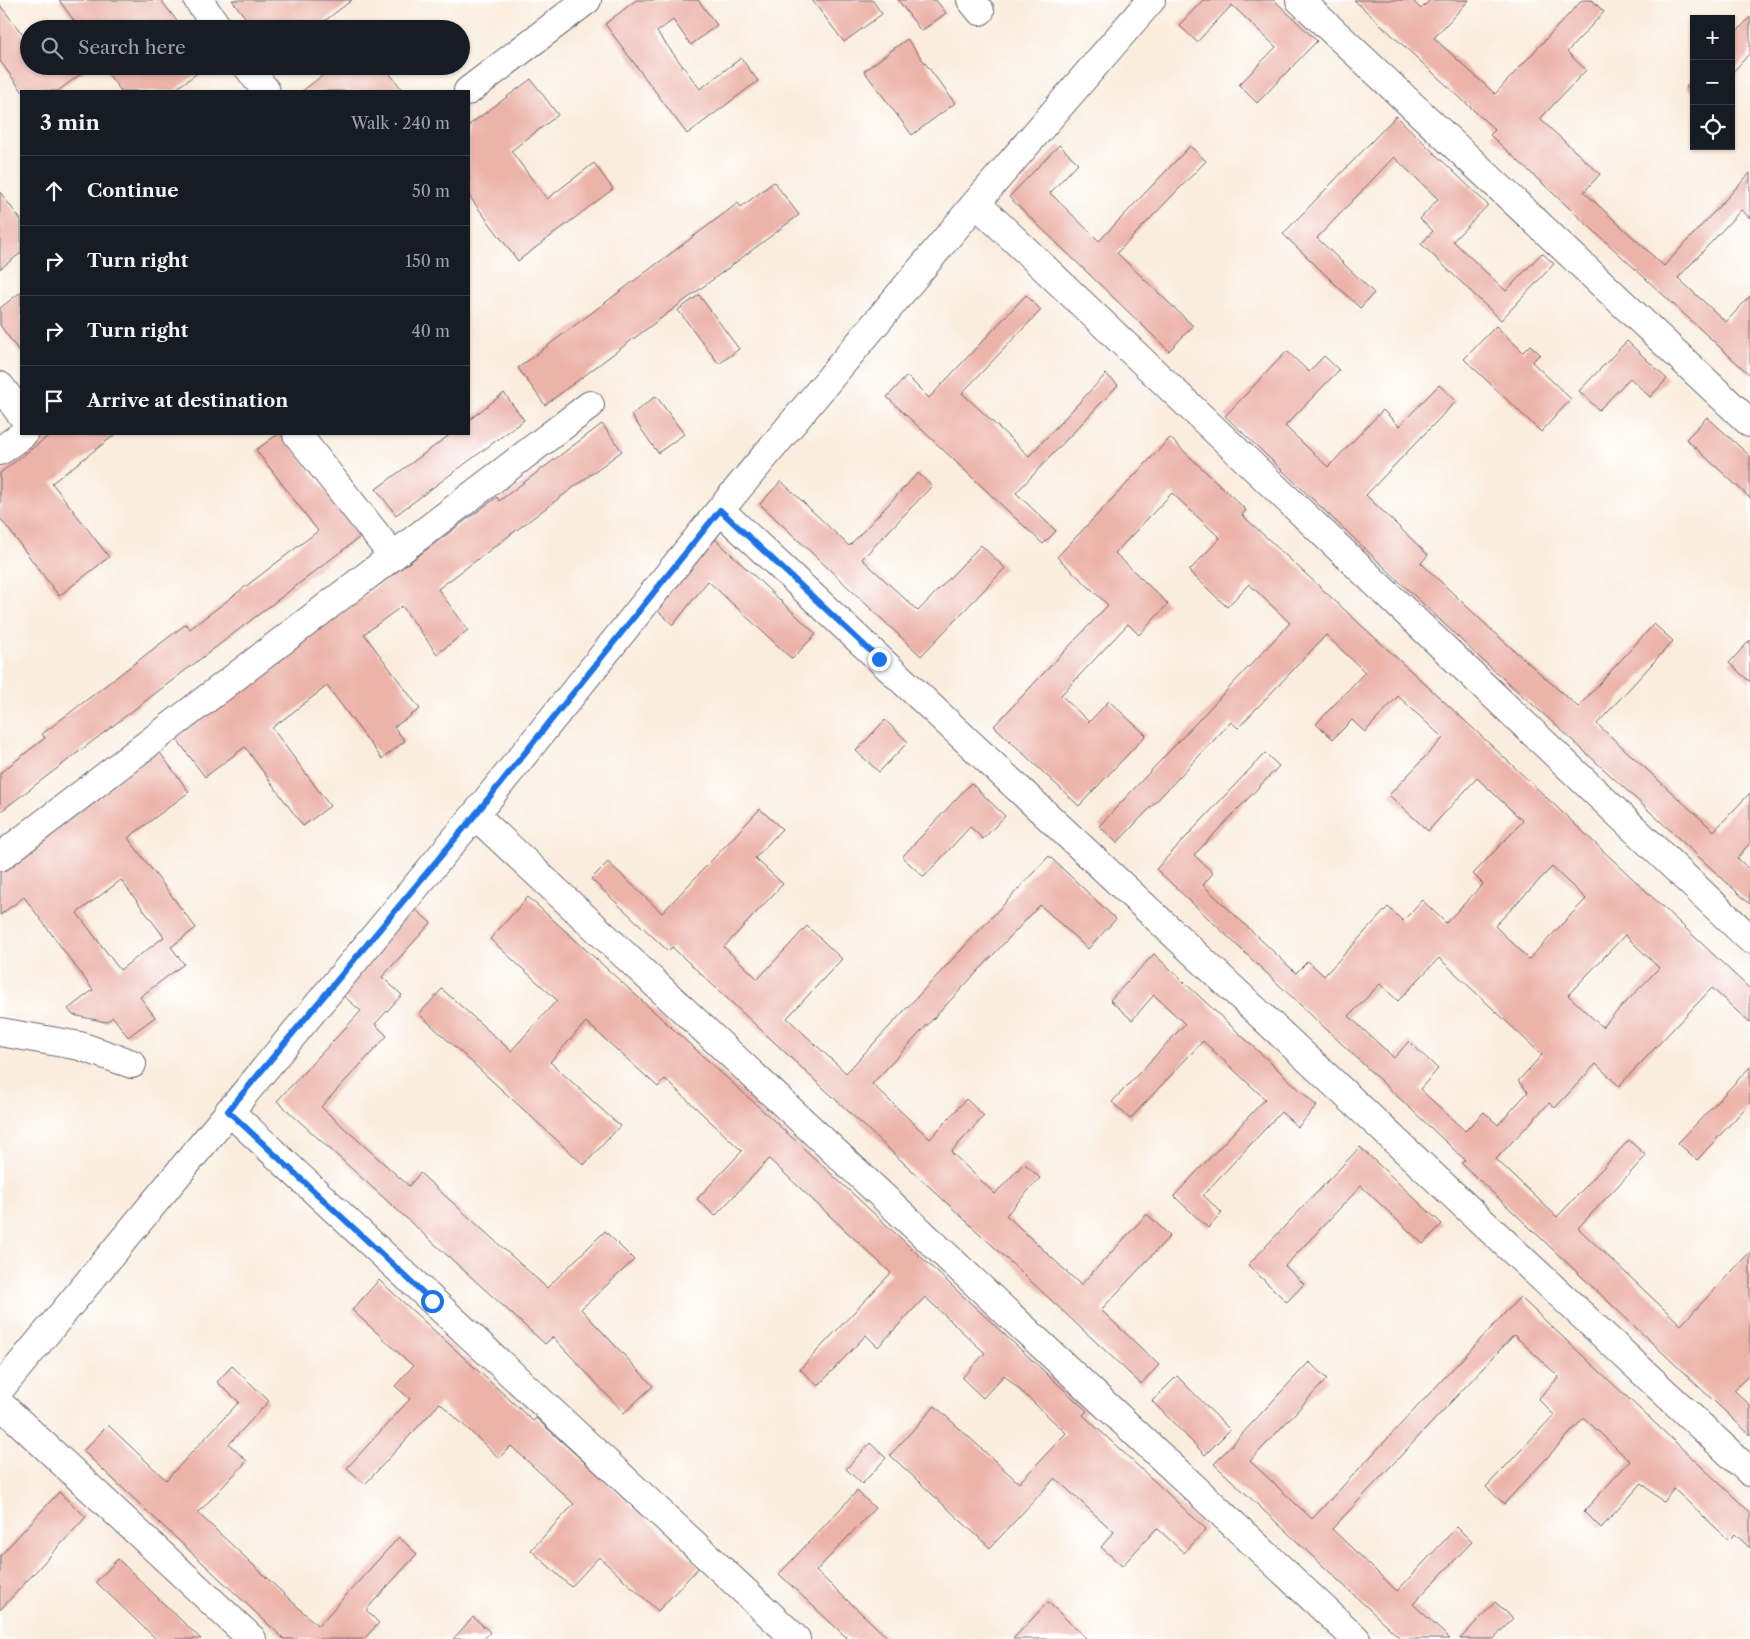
<!DOCTYPE html>
<meta charset="utf-8">
<style>
body{margin:0;font-family:"Libre Caslon Text",serif;background:#20242c;color:#f1f3f6}
.controls{position:absolute;right:15px;top:15px;display:grid;overflow:hidden;border-radius:0px;box-shadow:0 1px 4px #0004}
.controls button{width:45px;height:45px;display:grid;place-items:center;padding:0;border:0;border-bottom:1px solid #363941;background:#171b24;color:#f1f3f6;font:25px sans-serif}
.stop{position:absolute;width:15px;height:15px;margin:-11px;border:4px solid #1a73e8;border-radius:50%;background:#fff}
.stop.end{background:#1a73e8;border-color:#fff;box-shadow:0 1px 5px #0008}
.list{margin:0;padding:0;list-style:none}
h2{display:flex;justify-content:space-between;align-items:center;height:65px;margin:0;padding:0 20px;font-size:21px}
h2 small{font-size:16px;font-weight:400;color:#9ea1a6}
.list li{display:grid;grid-template-columns:32px 1fr auto;gap:15px;align-items:center;box-sizing:border-box;height:70px;padding:0 20px;border-top:1px solid #363941}
.list b{display:block;font-size:19px;white-space:nowrap}
.list em{font-size:16px;font-style:normal;color:#9ea1a6}
.icon{flex:none;width:28px;height:28px;fill:none;stroke:currentColor;stroke-width:2;stroke-linecap:round;stroke-linejoin:round}
.map{position:relative;flex:none;width:1750px;height:1639px;overflow:hidden}
.search{position:absolute;background:#171b24;box-shadow:0 1px 4px #0004;left:20px;top:20px;width:450px;height:55px;display:flex;align-items:center;gap:12px;box-sizing:border-box;padding:0 18px;border-radius:28px;color:#9ea1a6;font-size:19px}
.panel{position:absolute;background:#171b24;box-shadow:0 1px 4px #0004;left:20px;top:90px;width:450px;height:345px;border-radius:0px}
.map>svg:first-child{display:block}
.building{fill:#ecb3a9;fill-rule:evenodd}
.lines{fill:none;stroke-linecap:round;stroke-linejoin:round}
.minor-casing{stroke:#6e6974;stroke-width:30}
.minor{stroke:#fff;stroke-width:28}
.route{stroke:#1a73e8;stroke-width:6}
</style>
<div class="map">
<svg width="1750" height="1639" viewBox="0 0 1750 1639">
<rect width="100%" height="100%" fill="#fff"/>
<filter id="ink" filterUnits="userSpaceOnUse"><feTurbulence type="fractalNoise" baseFrequency=".02" numOctaves="2"/><feDisplacementMap in="SourceGraphic" scale="10" xChannelSelector="R" yChannelSelector="G"/><feConvolveMatrix kernelMatrix="1 2 1 2 8 2 1 2 1" color-interpolation-filters="sRGB"/></filter>
<filter id="wash" filterUnits="userSpaceOnUse"><feTurbulence type="fractalNoise" baseFrequency=".0096" numOctaves="4" result="noise"/><feDisplacementMap in="SourceGraphic" scale="20" xChannelSelector="R" yChannelSelector="G"/><feGaussianBlur stdDeviation="1.12" result="paint"/><feColorMatrix in="noise" values="0 0 0 0 0 0 0 0 0 0 0 0 0 0 0 0 0 1.4 0 .05"/><feComposite in="paint" operator="in"/></filter>
<g filter="url(#wash)">
<rect width="100%" height="100%" fill="#faedde"/>
<g id="blocks">
<path class="building" d="M59,0H161L183,29H80Z
M232,0H352L314,29H254Z
M636,0H698L717,25L691,45L673,20L657,32L700,89L741,58L758,81L687,134L605,24Z
M812,0H872L882,14L844,42Z
M898,0H936L946,13L921,31Z
M1203,0H1274L1317,41L1257,103L1239,85L1276,47L1232,5L1197,42L1179,25Z
M1354,0H1412L1421,9L1430,0H1469L1434,38L1495,94L1582,0H1592L1604,12L1567,52L1586,70L1540,119L1600,174L1584,192L1664,266L1750,173V218L1741,210L1678,278L1726,322L1750,296V375L1490,135L1495,130Z
M0,5L29,43V66H91L58,91H22L0,61Z
M1750,17V53L1731,74V38Z
M907,39L955,103L912,135L864,71Z
M102,66H207L173,91H121Z
M335,66H384L403,91H302Z
M1694,78V94L1686,87Z
M531,79L558,115L511,151L547,199L594,163L613,189L518,261L469,196V125Z
M1396,116L1488,205L1453,241L1506,291L1542,253L1554,264L1501,320L1421,244L1433,231L1420,219L1438,199L1394,157L1317,238L1374,293L1360,308L1283,234Z
M1059,145L1078,163L1050,193L1099,241L1190,146L1206,161L1117,253L1193,326L1169,351L1009,197Z
M774,182L799,215L545,405L518,368L738,203L741,207Z
M0,192L21,220V253L0,269Z
M21,292V354L0,325V308Z
M699,295L739,349L719,364L678,310Z
M1026,295L1041,310L962,393L1029,456L1106,374L1118,385L1016,493L1056,531L1043,544L887,397L907,376L929,398Z
M1496,326L1523,352L1530,345L1540,354L1532,362L1571,399L1541,432L1464,359Z
M1627,341L1667,379L1650,397L1630,378L1599,410L1579,391Z
M1287,351L1309,372L1324,356L1339,370L1285,426L1328,467L1383,410L1399,426L1439,385L1456,401L1366,495L1428,555L1421,563L1498,636L1578,707L1654,624L1673,641L1597,724L1714,831L1750,793V843L1737,858L1750,870V904L1559,728L1480,658L1225,416Z
M504,393L524,420L396,515L376,489L451,434H469V420Z
M656,396L684,434L658,453L631,415Z
M1707,417L1750,456V498L1686,439Z
M602,424L622,451L438,589L468,630L437,654L402,606L364,634L420,709L394,727L405,741L382,759L327,686L272,728L330,806L303,826L245,747L205,777L175,737L497,497L499,501Z
M51,434H116L52,483L109,557L59,596L0,518V473Z
M278,434H282L360,537L0,812V773L45,738L42,734L186,624L190,629L318,531L256,450Z
M1170,438L1246,510L1242,515L1477,732L1750,989V1023L1712,988L1619,1086L1596,1064L1555,1108L1549,1103L1496,1159L1557,1217L1629,1140L1646,1156L1578,1228L1681,1325L1750,1252V1374L1734,1390L1750,1405V1435L1461,1163L1465,1160L1156,869L1265,753L1279,766L1194,855L1213,873L1203,885L1296,973L1308,961L1324,976L1388,907L1403,921L1422,900L1446,923L1483,884L1473,874L1523,821L1477,778L1428,831L1389,795L1443,738L1398,696L1365,732L1352,720L1333,739L1316,724L1365,672L1326,635L1238,728L1231,722L1117,843L1099,826L1290,623L1249,584L1227,607L1189,571L1220,538L1172,493L1115,553L1168,604L1139,635L1128,624L1061,695L1089,722L1109,701L1146,735L1079,806L994,726L1108,605L1057,557ZM1552,867L1586,899L1529,959L1495,926ZM1625,935L1659,968L1602,1027L1568,995ZM1439,958L1542,1055L1518,1081L1528,1092L1498,1125L1484,1112L1465,1131L1420,1089L1438,1069L1409,1041L1394,1058L1349,1016L1380,984L1398,1001Z
M918,473L932,486L862,559L918,611L981,545L1005,568L921,656L760,504L781,481L849,546Z
M713,537L816,634L792,659L708,581L673,625L654,607Z
M1750,640V682L1729,663Z
M885,720L908,742L879,772L856,751Z
M158,750L189,792L128,838L196,928L171,947L184,964L140,997L155,1017L128,1037L113,1017L106,1022L73,1015L68,1009L93,990L24,897L0,915V868ZM121,880L164,937L120,970L77,913Z
M971,783L1005,816L983,839L970,827L924,877L902,857Z
M760,809L782,829L755,858L783,884L724,947L758,979L807,926L842,959L787,1018L846,1073L1049,856L1116,919L1088,949L1040,905L872,1084L930,1139L966,1099L984,1116L951,1152L995,1194L1024,1163L1040,1178L1006,1215L1081,1285L1147,1214L1170,1236L1101,1310L1159,1365L1141,1384L672,947L668,951L591,879L608,862L662,913Z
M528,897L772,1119L1087,1411L1083,1415L1206,1529L1184,1553L1157,1528L1122,1566L1101,1547L1114,1532L1055,1478L990,1548L890,1455L935,1406L1019,1483L1066,1433L1004,1375L983,1398L962,1378L985,1353L925,1297L878,1347L866,1335L818,1386L800,1369L891,1273L769,1159L715,1216L697,1199L742,1151L665,1079L658,1087L586,1022L550,1062L620,1126L584,1165L419,1014L442,989L511,1051L557,1000L490,939Z
M409,904L431,923L382,977L402,995L375,1024L387,1036L321,1107L409,1186L420,1173L547,1288L605,1231L634,1260L581,1309L653,1386L624,1413L553,1337L545,1344L277,1101L361,1011L339,992Z
M1154,954L1317,1106L1298,1127L1281,1112L1203,1195L1222,1213L1208,1228L1174,1196L1265,1099L1203,1041L1130,1119L1112,1102L1185,1024L1154,995L1132,1020L1110,1000Z
M1750,1067V1103L1697,1160L1678,1143Z
M1360,1147L1442,1224L1423,1244L1361,1186L1285,1266L1304,1284L1287,1302L1248,1265Z
M379,1280L533,1421L536,1418L699,1567L658,1611L599,1557L571,1587L531,1550L574,1504L511,1446L499,1458L440,1403L365,1484L347,1468L410,1399L395,1386L413,1366L352,1310Z
M1520,1297L1750,1512V1548L1735,1534L1729,1540L1674,1489L1663,1502L1642,1483L1601,1528L1584,1511L1630,1461L1584,1418L1504,1504L1486,1487L1554,1415L1538,1399L1559,1377L1514,1335L1332,1529L1397,1591L1457,1527L1472,1542L1413,1604L1450,1639H1401L1214,1464L1309,1362L1327,1379L1250,1461L1312,1519Z
M232,1366L269,1401L229,1444L247,1461L198,1513L318,1626L399,1537L417,1554L366,1610L379,1623L364,1639H284L83,1451L108,1425L166,1480L239,1402L217,1382Z
M1177,1376L1230,1430L1205,1455L1152,1401Z
M870,1443L886,1458L862,1484L846,1469Z
M857,1491L875,1508L816,1571L889,1639H848L779,1574Z
M59,1492L86,1517L0,1610V1556Z
M118,1559L161,1601L201,1639H156L96,1582Z
M1048,1602L1087,1639H1013Z
M1495,1602L1513,1618L1494,1639H1460Z
M473,1617L490,1632L484,1639H453Z"/>
</g>
</g>
<g filter="url(#ink)">
<use href="#blocks" fill-opacity="0" stroke="#6e6974" stroke-width="1"/>
<g class="lines">
<g class="minor-casing">
<path id="minor" d="M198,0L219,29
M971,0L980,11
M1300,0L1750,423
M247,66L266,91
M468,91L587,0
M976,203L1750,939
M0,386L21,414
M297,434L393,556
M0,451L23,434
M720,510L1750,1472
M475,815L1356,1639
M0,857L590,405
M0,1032L80,1046L132,1064
M229,1111L796,1639
M0,1389L475,815L720,510L976,203L1151,0
M0,1404L252,1639"/>
</g>
<use href="#minor" class="minor"/>
</g>
</g>
<g class="lines" filter="url(#ink)">
<path class="route" d="M432,1301L228,1111L475,815L720,510L879,659"/>
</g>
</svg>
<div class="controls">
<button>+</button>
<button>−</button>
<button><svg class="icon" aria-label="locate" viewBox="0 0 24 24"><circle cx="12" cy="12" r="6"/><path d="M12 2v4M12 18v4M2 12h4M18 12h4"/></svg></button>
</div>
<div class="stop" style="left:432px;top:1301px"></div>
<div class="stop end" style="left:879px;top:659px"></div>
<div class="search"><svg class="icon" aria-label="search" viewBox="0 0 24 24"><circle cx="10" cy="10" r="6"/><path d="M15 15l6 6"/></svg>Search here</div>
<section class="panel">
<h2>3 min<small>Walk · 240 m</small></h2>
<ul class="list">
<li><svg class="icon" aria-label="ahead" viewBox="0 0 24 24"><path d="M12 20V5M6 11l6-6 6 6"/></svg><div><b>Continue</b></div><em>50 m</em></li>
<li><svg class="icon" aria-label="right" viewBox="0 0 24 24"><path d="M7 20v-9h11M14 6l5 5-5 5"/></svg><div><b>Turn right</b></div><em>150 m</em></li>
<li><svg class="icon" aria-label="right" viewBox="0 0 24 24"><path d="M7 20v-9h11M14 6l5 5-5 5"/></svg><div><b>Turn right</b></div><em>40 m</em></li>
<li><svg class="icon" aria-label="arrive" viewBox="0 0 24 24"><path d="M6 21V4h12l-3 4 3 4H6"/></svg><div><b>Arrive at destination</b></div></li>
</ul>
</section>
</div>
